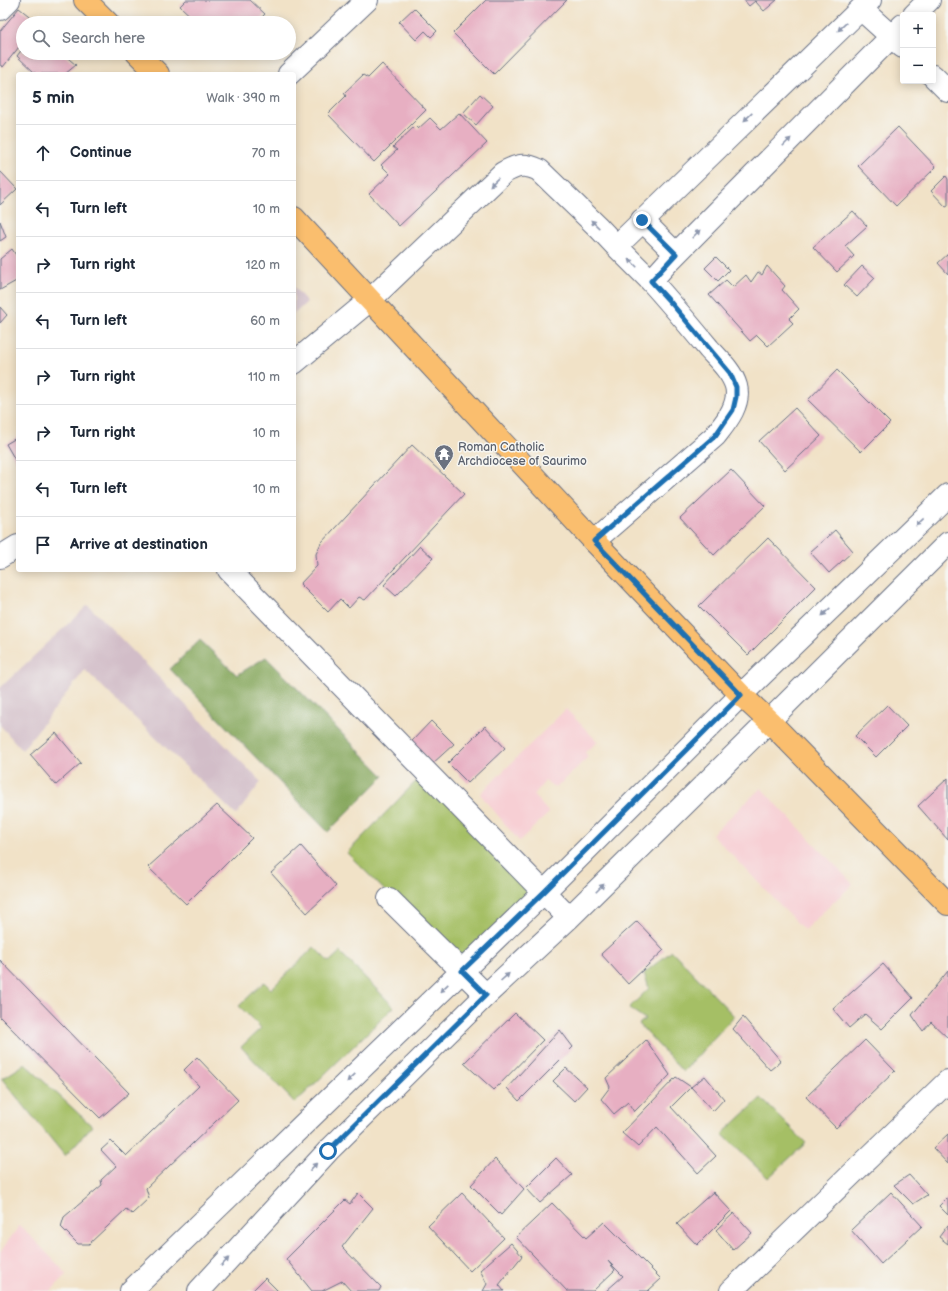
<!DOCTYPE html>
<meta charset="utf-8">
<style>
body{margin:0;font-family:"Balsamiq Sans",sans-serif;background:#f6f6f7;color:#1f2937}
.controls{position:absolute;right:12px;top:12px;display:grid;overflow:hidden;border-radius:4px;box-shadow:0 2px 10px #0003}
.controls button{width:36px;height:36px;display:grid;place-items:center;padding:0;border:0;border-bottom:1px solid #e0e1e3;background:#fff;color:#1f2937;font:20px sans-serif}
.stop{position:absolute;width:12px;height:12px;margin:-9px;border:3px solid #1f6fb2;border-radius:50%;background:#fff}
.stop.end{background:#1f6fb2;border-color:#fff;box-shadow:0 1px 4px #0008}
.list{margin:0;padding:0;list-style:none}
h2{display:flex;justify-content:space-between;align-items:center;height:52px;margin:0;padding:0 16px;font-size:17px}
h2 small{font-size:13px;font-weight:400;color:#747a83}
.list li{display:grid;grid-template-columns:26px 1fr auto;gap:12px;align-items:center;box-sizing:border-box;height:56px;padding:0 16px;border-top:1px solid #e0e1e3}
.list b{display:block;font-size:15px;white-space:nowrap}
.list em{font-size:13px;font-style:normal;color:#747a83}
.icon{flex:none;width:22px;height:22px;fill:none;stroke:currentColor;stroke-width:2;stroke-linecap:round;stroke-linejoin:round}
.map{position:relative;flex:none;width:948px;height:1291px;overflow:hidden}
.search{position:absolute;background:#fff;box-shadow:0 2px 10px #0003;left:16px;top:16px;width:280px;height:44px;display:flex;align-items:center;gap:10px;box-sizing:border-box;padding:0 14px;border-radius:22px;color:#747a83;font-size:15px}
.panel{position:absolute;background:#fff;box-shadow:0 2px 10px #0003;left:16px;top:72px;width:280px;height:500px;border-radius:4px}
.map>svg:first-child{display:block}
.built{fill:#f7cfd4}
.industrial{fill:#d2bdc8}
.green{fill:#a5bf65;stroke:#607762}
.forest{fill:#84a65a;stroke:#506a5c}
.building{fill:#e7afc2}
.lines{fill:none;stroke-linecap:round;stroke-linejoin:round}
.minor-casing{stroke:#666e83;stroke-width:24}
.major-casing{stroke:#666e83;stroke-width:24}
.minor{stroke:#fff;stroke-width:22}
.major{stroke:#fabe6e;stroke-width:22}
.oneway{fill:#8d97ae}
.route{stroke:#1f6fb2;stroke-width:5}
.labels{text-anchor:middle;stroke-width:3;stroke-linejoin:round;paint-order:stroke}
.worship-label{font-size:12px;fill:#5b616d;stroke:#f6f6f2;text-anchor:start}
</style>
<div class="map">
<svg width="948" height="1291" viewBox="0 0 948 1291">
<rect width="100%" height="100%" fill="#f6f6f2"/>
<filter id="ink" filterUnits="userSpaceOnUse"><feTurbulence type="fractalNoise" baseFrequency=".025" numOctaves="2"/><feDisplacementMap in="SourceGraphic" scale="8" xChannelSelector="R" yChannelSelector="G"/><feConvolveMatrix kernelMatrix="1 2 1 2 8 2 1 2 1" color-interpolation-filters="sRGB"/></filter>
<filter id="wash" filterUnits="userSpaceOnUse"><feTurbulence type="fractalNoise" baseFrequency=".012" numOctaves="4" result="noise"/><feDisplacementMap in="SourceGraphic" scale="16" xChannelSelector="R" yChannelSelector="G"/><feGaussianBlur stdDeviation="0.9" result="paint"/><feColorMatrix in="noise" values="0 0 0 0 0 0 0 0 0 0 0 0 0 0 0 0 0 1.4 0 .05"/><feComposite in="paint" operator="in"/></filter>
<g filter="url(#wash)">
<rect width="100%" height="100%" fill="#f1e2c7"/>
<path class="built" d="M566,709L598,742L585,752L588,757L556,788L545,781L534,795L549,813L519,841L480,794Z
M761,788L853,884L804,930L712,834Z
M20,1225L67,1274L51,1291H0V1252Z"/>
<path class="industrial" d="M294,287L307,302L294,314Z
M88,605L261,782L236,815L85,670L22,750L0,725V688Z"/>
<path class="green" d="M421,776L538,891L463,968L347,853Z
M314,947L329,962L340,952L394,1007L295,1103L241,1047L261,1028L239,1006L264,982L271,989Z
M672,951L734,1016L683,1072L639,1024L645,1019L629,1008L649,988L644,973Z
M25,1064L92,1126L65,1156L2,1079Z
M761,1098L806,1143L768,1178L722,1134Z"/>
<path class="forest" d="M200,640L237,675L266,657L384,776L328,832L170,669Z"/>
<g id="blocks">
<path class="building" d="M186,0H250L265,14L256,23H198L180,6Z
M486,0H567L494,74L453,33Z
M744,0H777L764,11L755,1L749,6Z
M19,8L38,23H23V42L3,67L0,65V31Z
M414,8L437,31L431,37L425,31L416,40L399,22Z
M23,48V53H62L76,65L65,74H36L17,56Z
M382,64L426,110L374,162L328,114L346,96L344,93L363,75L368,78Z
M480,94L493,106L476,125L463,113Z
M459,113L487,143L399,226L369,194L390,174L381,165L397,150L393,147L415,126L418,129L430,118L441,129Z
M898,127L936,167L896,206L858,166Z
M0,171L17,189L0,205Z
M946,176L948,179V206L946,207L931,191Z
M853,211L867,226L845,246L854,256L837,272L813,247Z
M0,221L6,237L0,241Z
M12,249L18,258V280L0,290V259Z
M948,254V274L938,263Z
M716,257L729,270L718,281L705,268Z
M767,266L785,286L782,290L799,309L789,319L793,323L768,346L757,335L750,341L709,295L726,280L733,287L746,275L751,282L758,272L762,275Z
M862,266L875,278L857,297L844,285Z
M0,307L7,315L0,323Z
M837,370L890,423L861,452L808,400Z
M795,408L821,436L785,470L759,441Z
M18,437V465L6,444Z
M412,445L464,494L365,600L359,597L349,608L340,599L328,612L300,584L317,566L316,554L321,543Z
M731,470L765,506L714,555L680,518Z
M835,530L853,551L829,573L810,552Z
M768,538L816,587L748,655L699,606Z
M420,546L433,558L396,596L384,585Z
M887,705L907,726L876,757L855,736Z
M431,721L454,744L432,764L411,742Z
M485,726L505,748L468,783L448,763Z
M56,733L81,763L56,785L30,755Z
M948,778V840L918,806Z
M217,805L252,838L186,904L148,867Z
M301,846L336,886L307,913L271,873Z
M637,921L664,950L628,984L601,954Z
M0,960L129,1093L100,1118L0,1017Z
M883,964L913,998L882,1029L865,1014L849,1028L833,1009Z
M948,971V1038L931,1022L923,1031L912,1015Z
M515,1013L543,1040L494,1090L464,1063Z
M743,1017L781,1061L770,1070L733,1029Z
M560,1030L573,1047L519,1101L507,1088Z
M646,1040L670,1075L634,1112L628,1102L614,1114L601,1099L610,1087L606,1078Z
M865,1040L895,1071L836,1128L806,1097Z
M197,1057L238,1100L146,1188L149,1198L132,1214L126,1209L89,1244H78L61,1227L64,1217L102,1185L101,1180L116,1166L101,1150L111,1141L126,1156L199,1086L184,1070Z
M566,1068L587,1087L574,1101L553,1081Z
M705,1076L724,1099L713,1111L691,1087Z
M676,1077L691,1087L671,1107L716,1156L698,1173L657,1127L638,1147L622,1133Z
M948,1134V1164L933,1148Z
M556,1158L572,1175L540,1203L526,1188Z
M495,1159L524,1189L501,1215L471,1185Z
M909,1175L927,1195L913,1204L894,1185Z
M713,1192L731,1211L697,1245L677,1224Z
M891,1192L922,1226L881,1264L851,1230Z
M358,1193L373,1208L342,1247L381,1287L379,1291H351L342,1281L322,1291H312L286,1259L345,1200L350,1204Z
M462,1193L504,1238L470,1271L428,1226Z
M948,1197V1215L939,1206Z
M552,1203L586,1238L604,1222L661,1279L648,1291H606L623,1276L608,1261L615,1270L593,1291H567L516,1237Z
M734,1213L752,1233L733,1250L716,1230Z
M948,1225V1244L939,1237Z
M511,1243L522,1256L499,1285L504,1291H483L487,1284L480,1270Z
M265,1278L278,1291H252Z"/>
</g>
</g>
<g filter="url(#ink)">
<use href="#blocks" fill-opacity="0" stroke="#666e83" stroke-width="1"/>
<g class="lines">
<g class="minor-casing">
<path id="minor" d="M0,9L9,0
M861,9L903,47
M914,15L929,0
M289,74L367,0
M933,76L948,91
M642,220L676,254
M616,246L651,281
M294,363L370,300L503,173C517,165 524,163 539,170L599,228L616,246L625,238L870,0
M594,541L715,436C725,423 741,405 736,386C732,372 719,360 709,349C690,326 671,303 651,281L669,261L903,25
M0,557L18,546
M229,570L569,918
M389,899L486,995
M131,1291L544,892L741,695L948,495
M199,1291L328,1151L486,995L569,918L769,721L948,543
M731,1291L948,1081"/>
</g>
<g class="major-casing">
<path id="major" d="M85,0L108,23
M137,53L158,74
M294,218L594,541L741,695L769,721L948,904"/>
</g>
<use href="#minor" class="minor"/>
<use href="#major" class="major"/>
</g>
<defs><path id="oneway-solid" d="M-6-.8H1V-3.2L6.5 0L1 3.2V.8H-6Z"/></defs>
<g class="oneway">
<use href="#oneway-solid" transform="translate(842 27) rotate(136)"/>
<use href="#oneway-solid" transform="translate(748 117) rotate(136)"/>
<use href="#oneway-solid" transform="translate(787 142) rotate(-45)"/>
<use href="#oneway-solid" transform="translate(494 182) rotate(136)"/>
<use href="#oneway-solid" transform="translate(595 224) rotate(-136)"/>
<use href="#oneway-solid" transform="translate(696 234) rotate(-45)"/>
<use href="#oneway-solid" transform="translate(633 263) rotate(-135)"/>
<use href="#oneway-solid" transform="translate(920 522) rotate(136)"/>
<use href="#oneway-solid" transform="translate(826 612) rotate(136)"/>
<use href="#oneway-solid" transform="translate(600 888) rotate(-45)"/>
<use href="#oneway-solid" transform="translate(505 977) rotate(-42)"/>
<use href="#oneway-solid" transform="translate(444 988) rotate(136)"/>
<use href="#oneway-solid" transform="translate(351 1078) rotate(136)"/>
<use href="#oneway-solid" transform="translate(313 1167) rotate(-47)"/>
<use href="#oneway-solid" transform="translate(225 1262) rotate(-47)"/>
</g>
</g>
<g class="lines" filter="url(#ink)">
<path class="route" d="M328,1151L486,995L462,971L544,892L741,695L594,541L715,436L733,410L736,397V387L730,373L672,304L651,281L676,254L642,220"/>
</g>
<defs>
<g id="temple-pin" transform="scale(1)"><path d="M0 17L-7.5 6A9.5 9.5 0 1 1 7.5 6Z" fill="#6b7280" stroke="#f6f6f2"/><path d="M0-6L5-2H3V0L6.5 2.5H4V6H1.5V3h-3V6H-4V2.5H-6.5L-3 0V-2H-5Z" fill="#fff"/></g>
</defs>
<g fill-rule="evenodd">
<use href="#temple-pin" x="444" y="454"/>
</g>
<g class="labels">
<g class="worship-label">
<text x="458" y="451">Roman Catholic<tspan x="458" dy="14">Archdiocese of Saurimo</tspan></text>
</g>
</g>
</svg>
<div class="controls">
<button>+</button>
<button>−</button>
</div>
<div class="stop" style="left:328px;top:1151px"></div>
<div class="stop end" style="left:642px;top:220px"></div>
<div class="search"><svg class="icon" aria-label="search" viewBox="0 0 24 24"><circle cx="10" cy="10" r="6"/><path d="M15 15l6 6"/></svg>Search here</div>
<section class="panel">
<h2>5 min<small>Walk · 390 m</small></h2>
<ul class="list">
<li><svg class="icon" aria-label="ahead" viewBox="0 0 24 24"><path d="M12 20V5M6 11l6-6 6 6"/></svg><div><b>Continue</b></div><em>70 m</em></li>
<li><svg class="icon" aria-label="left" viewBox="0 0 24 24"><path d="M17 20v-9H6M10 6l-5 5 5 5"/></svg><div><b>Turn left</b></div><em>10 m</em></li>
<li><svg class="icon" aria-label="right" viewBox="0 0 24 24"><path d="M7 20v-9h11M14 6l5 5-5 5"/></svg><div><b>Turn right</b></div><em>120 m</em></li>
<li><svg class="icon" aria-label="left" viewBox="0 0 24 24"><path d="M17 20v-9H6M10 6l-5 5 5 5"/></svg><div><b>Turn left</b></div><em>60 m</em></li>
<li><svg class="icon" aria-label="right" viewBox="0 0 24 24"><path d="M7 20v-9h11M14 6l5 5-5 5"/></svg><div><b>Turn right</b></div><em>110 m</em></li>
<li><svg class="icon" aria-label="right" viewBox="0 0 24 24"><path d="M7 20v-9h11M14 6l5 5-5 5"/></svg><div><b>Turn right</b></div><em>10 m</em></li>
<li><svg class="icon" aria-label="left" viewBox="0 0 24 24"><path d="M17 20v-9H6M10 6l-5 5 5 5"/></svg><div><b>Turn left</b></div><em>10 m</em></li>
<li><svg class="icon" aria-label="arrive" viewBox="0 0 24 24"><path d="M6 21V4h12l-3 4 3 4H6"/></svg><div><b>Arrive at destination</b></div></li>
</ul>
</section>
</div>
